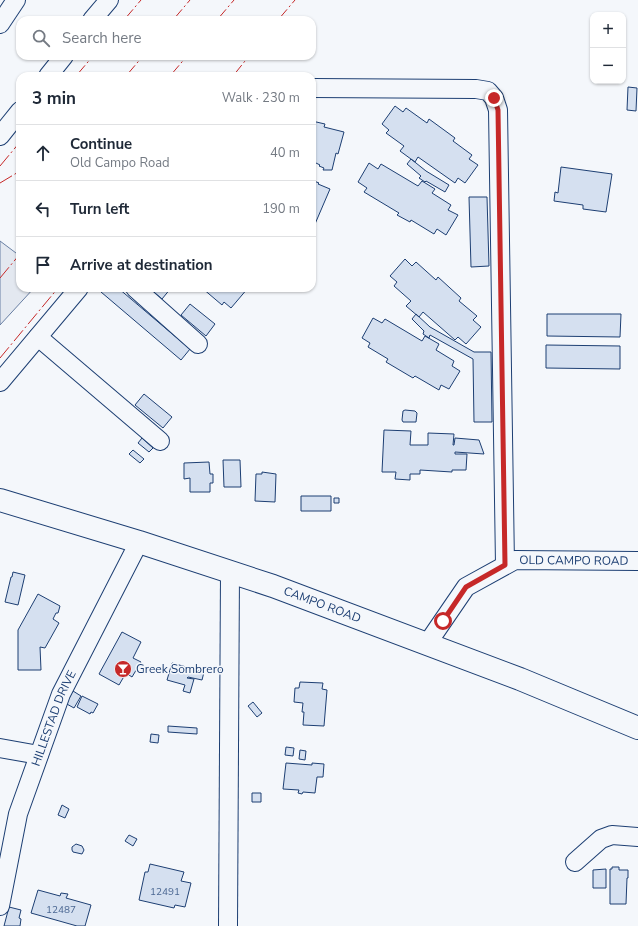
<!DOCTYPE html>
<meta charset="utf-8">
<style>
body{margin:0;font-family:"Nunito Sans",sans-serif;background:#f6f6f7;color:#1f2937}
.controls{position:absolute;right:12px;top:12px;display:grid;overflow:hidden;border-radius:8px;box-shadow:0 1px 3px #0004}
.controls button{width:36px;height:36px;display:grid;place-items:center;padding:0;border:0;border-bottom:1px solid #e0e1e3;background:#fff;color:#1f2937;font:20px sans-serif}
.stop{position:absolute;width:12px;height:12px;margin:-9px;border:3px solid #c62828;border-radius:50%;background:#fff}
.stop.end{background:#c62828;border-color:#fff;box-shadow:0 1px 4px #0008}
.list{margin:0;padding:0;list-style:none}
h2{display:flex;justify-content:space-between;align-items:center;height:52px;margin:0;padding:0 16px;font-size:17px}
h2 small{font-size:13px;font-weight:400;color:#747a83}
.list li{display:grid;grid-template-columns:26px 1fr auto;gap:12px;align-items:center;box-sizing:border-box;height:56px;padding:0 16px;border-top:1px solid #e0e1e3}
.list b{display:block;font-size:15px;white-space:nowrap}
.list p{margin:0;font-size:13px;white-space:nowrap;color:#747a83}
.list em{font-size:13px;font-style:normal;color:#747a83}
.icon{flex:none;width:22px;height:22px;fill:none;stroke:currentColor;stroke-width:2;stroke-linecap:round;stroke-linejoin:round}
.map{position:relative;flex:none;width:638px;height:926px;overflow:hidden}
.search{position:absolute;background:#fff;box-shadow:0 1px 3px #0004;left:16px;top:16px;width:300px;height:44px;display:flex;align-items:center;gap:10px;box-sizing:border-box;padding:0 14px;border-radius:12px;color:#747a83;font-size:15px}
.panel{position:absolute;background:#fff;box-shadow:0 1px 3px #0004;left:16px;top:72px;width:300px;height:220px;border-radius:12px}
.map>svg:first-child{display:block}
.parking{fill:#e3e8f0;stroke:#687fa3}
.building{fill:#d5e0f0;stroke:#1d3f73}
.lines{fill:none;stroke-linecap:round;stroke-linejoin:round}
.minor-casing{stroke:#1d3f73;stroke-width:20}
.highway-casing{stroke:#1d3f73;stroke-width:24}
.minor{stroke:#f4f7fb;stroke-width:18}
.highway{stroke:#f4f7fb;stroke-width:22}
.power{stroke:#c62828;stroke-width:1;stroke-dasharray:14 3 2 3;stroke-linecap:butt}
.route{stroke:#c62828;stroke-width:5}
.labels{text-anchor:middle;stroke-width:3;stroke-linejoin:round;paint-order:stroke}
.number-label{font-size:10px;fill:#4b6792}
.street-label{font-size:12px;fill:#1d3f73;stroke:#f4f7fb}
.poi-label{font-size:12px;fill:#1d3f73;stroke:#f4f7fb;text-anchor:start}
</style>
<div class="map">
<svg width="638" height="926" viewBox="0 0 638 926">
<rect width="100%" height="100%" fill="#f4f7fb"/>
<path class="parking" d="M0,241L20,256V288H34L0,325Z"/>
<path class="building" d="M628,87L637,88L636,111L627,110Z
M395,106L403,112L406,108L427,123L429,119L455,138L453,141L472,155L469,159L478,165L465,183L458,178L455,183L418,157L415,162L400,151L404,146L386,133L389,130L382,124Z
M312,121L325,124L324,127L344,132L338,154L336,153L332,170H323L324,168L319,166L320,165L312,161Z
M411,159L426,171L449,185L445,192L426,181L425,182L419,178L421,176L407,164Z
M369,163L378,169L381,164L418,186L422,181L435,189L432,193L451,205L448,210L458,215L446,235L437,229L434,234L411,220L410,222L397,215L399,213L364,192L367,188L358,182Z
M561,167L612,174L606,212L583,209V205L554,201L555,192L558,193Z
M312,179L314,180V181L319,183L318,184L330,189L315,224L312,223Z
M469,197H487L489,266L471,267Z
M405,259L412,266L416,262L436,280L438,277L461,298L459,301L477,316L473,320L481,327L466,344L458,337L455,340L423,312L419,317L406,306L411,301L394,286L397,282L390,276Z
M105,288H118L190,349L181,360L101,292Z
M149,288H171L162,299Z
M202,288H248L231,308L224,302L222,305Z
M190,304L215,324L206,336L181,315Z
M416,314L430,327L474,352H491L492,422H474L473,359L430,335L429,338L423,334L424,331L412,319Z
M547,314H621L620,337L547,336Z
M373,318L382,323L385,319L422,341L425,336L439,344L436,350L454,361L452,366L460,371L449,389L441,385L439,390L415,376L413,378L386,362L388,359L368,347L370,343L362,338Z
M546,345L620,346V369L546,368Z
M144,394L172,417L163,428L135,405Z
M405,410L415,411L417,413L416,422H403L402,420L403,411Z
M384,430L411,431L410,445H428V433L454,434L453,445H454L455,438L479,440L484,454L455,452V454H467L466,470H452V472L420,470V474H410V480L395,479L396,472H382Z
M142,438L153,448L149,452L138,443Z
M133,450L144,459L140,463L129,454Z
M223,460H240L241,487H224Z
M209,462L210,474H213V483H210V492H190V478L184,479V463Z
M262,472L276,474L275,502L255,501L256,474H262Z
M301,496H331V511H301Z
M334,498H339V503H334Z
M13,572L25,575L18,605L5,602L11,577H12Z
M38,594L60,606L58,613H56L53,619L59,623L45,648L40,647L41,670H18V630Z
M122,632L141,642L133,658L141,662L132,677L126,673L119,685L99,674Z
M172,663L204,672L202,680L188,677L187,678L194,679L190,693L183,691L185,685L167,680Z
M300,682L323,683L322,689L327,690L324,726L303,725L304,712H302L303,703L294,702L295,688H299Z
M73,691L81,696L74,708L65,703Z
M82,696L98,704L93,713L91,712L90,714L77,707Z
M253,702L262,713L257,717L248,706Z
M168,726L197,728V734L168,732Z
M151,734L159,735L158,743L150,742Z
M286,747L294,748L293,756L285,755Z
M300,750L306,751L305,760L299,759Z
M286,763L312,765V763L324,764L323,777H317L315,793L303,792L302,794L298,793L299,790L283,789Z
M252,793H261V802H252Z
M62,805L69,809L65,818L58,815Z
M129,835L137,839L133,846L125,841Z
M76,844L82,846L84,850L82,854L73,852L72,850V847Z
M150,864L184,872L181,881L191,883L185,907L175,905L174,908L139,900L145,872H148Z
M612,867H619V870H628V878H627L626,904H610V869H612Z
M606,869V888H593V870Z
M38,890L60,896L61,893L68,894L66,898L91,905L85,926H77L31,913Z
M9,907L21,910L19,918L21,919L20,926H4Z"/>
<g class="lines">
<g class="minor-casing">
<g id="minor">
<path d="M92,20L109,0"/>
<path d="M0,24L16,0"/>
<path d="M48,76L64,56"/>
<path d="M312,88L476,89L488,91L494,98L498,110L505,565"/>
<path d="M0,136L20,111"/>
<path d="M135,288L198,344"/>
<path d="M38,337L160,441"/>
<path d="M0,382L79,288"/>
<path id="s1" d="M427,644L466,587L515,560L638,561"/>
<path d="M0,748L39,755"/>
<path d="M575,862L601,839L612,835L638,837"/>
<path id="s2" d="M0,906L18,814L61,694L139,542"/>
<path d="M228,926L230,572"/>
</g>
</g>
<g class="highway-casing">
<g id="highway">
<path id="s3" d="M0,500L139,542L273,586L520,679L638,728"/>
</g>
</g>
<use href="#minor" class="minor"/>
<use href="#highway" class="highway"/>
<path class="power" d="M124,20L141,0
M173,20L190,0
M217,20L234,0
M278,20L295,0
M76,76L93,56
M126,76L143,56
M170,76L187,56
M233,76L249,56
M0,166L20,142
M0,183L20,171
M0,278L20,254
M0,358L58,288"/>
</g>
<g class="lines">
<path class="route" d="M443,621L466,587L505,565L498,110L494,98"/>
</g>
<defs>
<g id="bar-disc" transform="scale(0.9)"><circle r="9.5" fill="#c62828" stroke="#f4f7fb"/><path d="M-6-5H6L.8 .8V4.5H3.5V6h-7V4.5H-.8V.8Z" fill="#fff"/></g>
</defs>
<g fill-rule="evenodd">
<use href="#bar-disc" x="123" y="669"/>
</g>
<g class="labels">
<g class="number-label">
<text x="165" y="895">12491</text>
<text x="61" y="913">12487</text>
</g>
<g class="street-label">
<text dy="4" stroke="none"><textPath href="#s1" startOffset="184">OLD CAMPO ROAD</textPath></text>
<text dy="4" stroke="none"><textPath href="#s3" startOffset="339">CAMPO ROAD</textPath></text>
<text dy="4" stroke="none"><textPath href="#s2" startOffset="196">HILLESTAD DRIVE</textPath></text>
</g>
<g class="poi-label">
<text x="136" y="673">Greek Sombrero</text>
</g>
</g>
</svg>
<div class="controls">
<button>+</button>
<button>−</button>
</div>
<div class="stop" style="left:443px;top:621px"></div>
<div class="stop end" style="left:494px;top:98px"></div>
<div class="search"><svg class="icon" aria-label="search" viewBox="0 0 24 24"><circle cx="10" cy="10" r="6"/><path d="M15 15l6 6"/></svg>Search here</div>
<section class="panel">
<h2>3 min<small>Walk · 230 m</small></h2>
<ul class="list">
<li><svg class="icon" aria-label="ahead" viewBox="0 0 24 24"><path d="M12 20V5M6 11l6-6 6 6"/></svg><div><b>Continue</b><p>Old Campo Road</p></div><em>40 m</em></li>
<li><svg class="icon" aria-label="left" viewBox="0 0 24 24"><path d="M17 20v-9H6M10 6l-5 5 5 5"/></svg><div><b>Turn left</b></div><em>190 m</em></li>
<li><svg class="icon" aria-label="arrive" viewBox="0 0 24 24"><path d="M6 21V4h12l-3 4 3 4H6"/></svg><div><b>Arrive at destination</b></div></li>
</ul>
</section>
</div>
